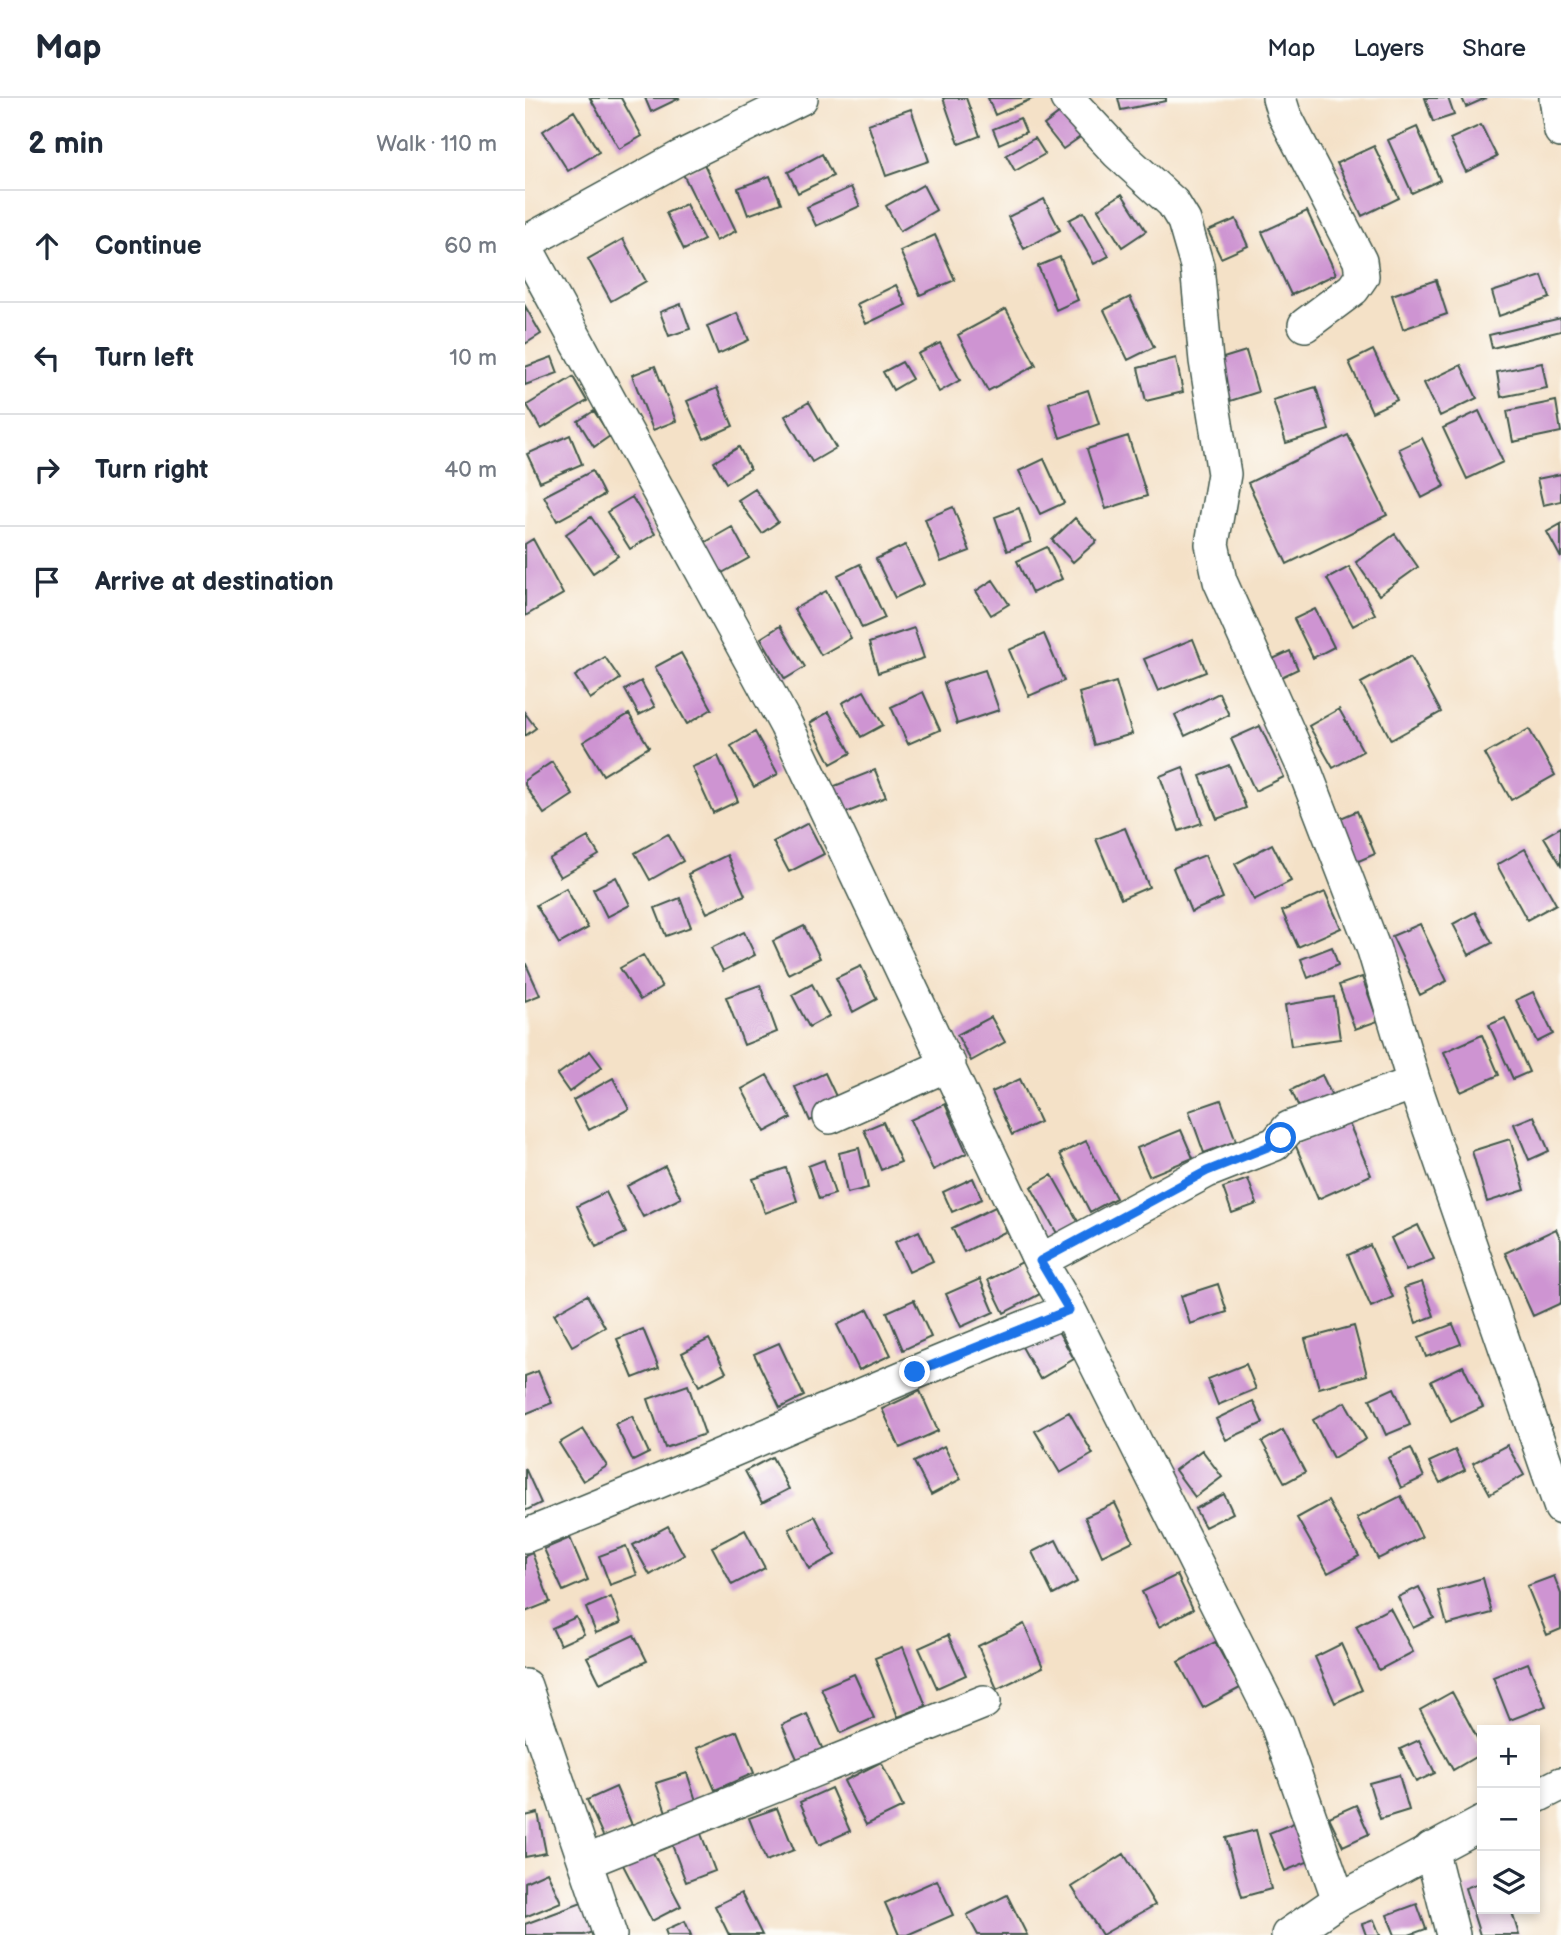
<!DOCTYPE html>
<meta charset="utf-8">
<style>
body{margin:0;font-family:"Balsamiq Sans",sans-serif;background:#f6f6f7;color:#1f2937}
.controls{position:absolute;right:21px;bottom:21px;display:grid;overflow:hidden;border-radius:0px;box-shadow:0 4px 10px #0003}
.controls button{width:63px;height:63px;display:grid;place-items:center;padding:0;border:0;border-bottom:2px solid #e0e1e3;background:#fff;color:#1f2937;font:35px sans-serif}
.stop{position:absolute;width:21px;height:21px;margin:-16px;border:5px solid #1a73e8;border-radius:50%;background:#fff}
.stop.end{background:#1a73e8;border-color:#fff;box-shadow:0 2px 7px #0008}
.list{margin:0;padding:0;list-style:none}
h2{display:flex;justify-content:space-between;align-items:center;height:91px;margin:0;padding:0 28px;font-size:30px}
h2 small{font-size:23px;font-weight:400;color:#747a83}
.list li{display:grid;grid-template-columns:46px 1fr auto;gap:21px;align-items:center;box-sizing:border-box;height:112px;padding:0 28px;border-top:2px solid #e0e1e3}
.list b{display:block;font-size:26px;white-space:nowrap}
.list em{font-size:23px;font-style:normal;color:#747a83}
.icon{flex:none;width:38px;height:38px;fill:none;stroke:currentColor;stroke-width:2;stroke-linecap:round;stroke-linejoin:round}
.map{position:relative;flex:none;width:1036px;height:1837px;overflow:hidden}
header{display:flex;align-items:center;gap:42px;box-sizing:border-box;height:98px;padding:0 35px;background:#fff;border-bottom:2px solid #e0e1e3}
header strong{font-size:33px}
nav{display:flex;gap:38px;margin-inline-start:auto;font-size:24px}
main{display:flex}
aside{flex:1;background:#fff}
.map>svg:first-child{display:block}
.building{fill:#ce94d2}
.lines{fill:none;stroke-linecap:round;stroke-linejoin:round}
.minor-casing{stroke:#3f564a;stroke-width:36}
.minor{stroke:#fff;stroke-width:33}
.route{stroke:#1a73e8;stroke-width:9}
</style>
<header>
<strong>Map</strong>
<nav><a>Map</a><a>Layers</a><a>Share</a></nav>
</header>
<main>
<aside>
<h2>2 min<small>Walk · 110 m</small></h2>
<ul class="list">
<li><svg class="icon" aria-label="ahead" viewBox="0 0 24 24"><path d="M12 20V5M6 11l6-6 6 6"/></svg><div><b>Continue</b></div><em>60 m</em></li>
<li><svg class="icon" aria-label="left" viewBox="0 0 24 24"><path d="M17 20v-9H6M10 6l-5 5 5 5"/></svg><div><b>Turn left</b></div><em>10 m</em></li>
<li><svg class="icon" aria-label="right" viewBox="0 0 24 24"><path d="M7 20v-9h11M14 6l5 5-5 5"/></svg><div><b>Turn right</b></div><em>40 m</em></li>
<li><svg class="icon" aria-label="arrive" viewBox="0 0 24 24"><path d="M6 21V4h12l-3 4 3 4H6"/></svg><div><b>Arrive at destination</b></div></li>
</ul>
</aside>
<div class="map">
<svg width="1036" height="1837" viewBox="0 0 1036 1837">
<rect width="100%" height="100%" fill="#fdfcf7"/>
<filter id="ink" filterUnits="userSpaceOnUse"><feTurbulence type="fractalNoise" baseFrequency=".0143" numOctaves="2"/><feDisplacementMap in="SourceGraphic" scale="14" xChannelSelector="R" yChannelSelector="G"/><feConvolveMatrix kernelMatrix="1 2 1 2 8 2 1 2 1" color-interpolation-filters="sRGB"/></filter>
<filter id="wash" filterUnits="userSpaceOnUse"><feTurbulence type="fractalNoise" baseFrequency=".00686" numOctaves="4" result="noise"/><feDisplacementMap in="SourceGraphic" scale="28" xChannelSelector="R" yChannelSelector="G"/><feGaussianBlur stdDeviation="1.57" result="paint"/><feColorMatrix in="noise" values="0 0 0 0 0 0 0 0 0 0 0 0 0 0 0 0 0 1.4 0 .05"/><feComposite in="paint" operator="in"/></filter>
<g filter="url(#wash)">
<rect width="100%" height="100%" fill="#f4e1c7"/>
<g id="blocks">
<path class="building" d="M65,0H96L117,38L94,51Z
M120,0H155L126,14Z
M418,0H441L455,38L434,46Z
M463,0H509L470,17Z
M593,0H641V3L596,12Z
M900,0H923L929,17L908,24Z
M937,0H961L941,9Z
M386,11L404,63L361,78L343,26Z
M539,12L558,37L538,51L519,27Z
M49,13L74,54L43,73L18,33Z
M495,20L501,34L474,46L468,31Z
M956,27L972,59L941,74L925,41Z
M892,29L915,82L887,95L863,42Z
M510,40L520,56L490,73L481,57Z
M849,48L874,100L837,118L812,65Z
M297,56L308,78L273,95L263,74Z
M179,66L211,133L191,143L158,76Z
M245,78L256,105L223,117L213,90Z
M398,87L411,112L375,133L361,108Z
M326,89L335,108L291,128L282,109Z
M597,96L621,133L597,149L573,111Z
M519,101L535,132L499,151L483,119Z
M161,106L179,142L159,152L141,115Z
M782,113L811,176L766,197L737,134Z
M559,114L584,158L569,166L544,122Z
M711,121L723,148L696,160L683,133Z
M410,137L430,182L395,197L375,153Z
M98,141L121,183L86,203L63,161Z
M535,159L553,202L531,212L513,168Z
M1017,178L1025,200L974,218L967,194Z
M911,182L922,216L878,231L867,197Z
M371,187L381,207L341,226L332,206Z
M605,199L629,249L603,262L579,212Z
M156,206L165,231L144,238L135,214Z
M0,208L16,236L0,246Z
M481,211L511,267L463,293L433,237Z
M212,215L224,242L193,256L182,228Z
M1036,220V233L967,250L964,237Z
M415,245L435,282L414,294L393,256Z
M848,252L872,302L847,314L824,264Z
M721,253L733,294L705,303L692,262Z
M27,259L33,275L0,287V269Z
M651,260L658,294L621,303L613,270Z
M377,264L387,281L368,292L358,274Z
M1017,265L1022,290L976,299L972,274Z
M936,267L952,300L915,318L899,285Z
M130,268L151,323L128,332L107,277Z
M48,279L62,303L16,331L2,307Z
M791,289L804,332L761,345L748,302Z
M192,290L208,328L179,341L162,303Z
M563,292L574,326L535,340L524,305Z
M1031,303L1036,334L988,344L982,313Z
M284,304L311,350L287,364L260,318Z
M69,313L85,338L69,349L53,323Z
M954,313L978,364L942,381L918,330Z
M45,337L57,366L15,384L2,356Z
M823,337L862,417L762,466L723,385Z
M603,338L622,398L581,411L562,351Z
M897,340L920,388L897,400L874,351Z
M214,349L225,371L201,385L189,364Z
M519,361L539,405L515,416L494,373Z
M67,373L79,397L32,423L19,398Z
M1036,376V403L1018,407L1012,381Z
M230,391L253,424L237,435L213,402Z
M107,399L130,436L105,451L82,414Z
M428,409L445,453L416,464L400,421Z
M494,410L506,444L482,453L470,419Z
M66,419L93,458L68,475L41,436Z
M550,420L572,443L548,464L527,442Z
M1036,426V460L1022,434Z
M207,429L224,460L197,475L179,445Z
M870,436L893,469L854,497L831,464Z
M8,441L38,496L0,518V446Z
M380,447L399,486L370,500L351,461Z
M522,449L537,481L507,495L492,463Z
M335,466L360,520L337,530L313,477Z
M824,469L850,516L828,528L802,481Z
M468,482L484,506L466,517L451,493Z
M301,493L326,540L296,557L269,511Z
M790,511L809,549L788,560L769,521Z
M255,528L280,569L260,581L236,540Z
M389,530L399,560L353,575L344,545Z
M519,536L539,583L504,598L484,552Z
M668,541L681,574L633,593L619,561Z
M765,553L773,571L748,583L739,565Z
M156,555L187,611L162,626L130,569Z
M886,558L916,614L866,642L836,585Z
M80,559L95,581L65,601L50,578Z
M460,572L474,612L432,626L419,585Z
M116,583L130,609L114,617L100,592Z
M591,584L607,636L569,647L554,595Z
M339,593L358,627L336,639L317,605Z
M398,594L415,632L383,646L366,609Z
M694,595L704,617L660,638L650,617Z
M814,611L838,653L808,670L784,628Z
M304,614L326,655L306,666L285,625Z
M0,615L11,630L0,638Z
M104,616L124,649L78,677L58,644Z
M735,628L759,679L730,693L706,641Z
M1004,631L1030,677L986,702L960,656Z
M230,634L253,676L229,689L206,648Z
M193,658L213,703L188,715L167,669Z
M27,664L48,697L19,716L0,687V682Z
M704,667L721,710L692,721L675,678Z
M658,669L677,725L654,733L635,678Z
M350,672L361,699L318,716L307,689Z
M832,713L850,756L829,765L811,722Z
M283,725L299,756L264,774L248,744Z
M1036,729V767L1019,739Z
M600,730L624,789L596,801L571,741Z
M143,736L158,763L125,782L110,755Z
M63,739L74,757L35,779L24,761Z
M747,746L766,783L729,802L710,766Z
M1000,751L1031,806L1002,822L972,767Z
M202,757L220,797L182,815L163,776Z
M680,757L698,800L666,814L648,770Z
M91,779L105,807L82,819L68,791Z
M41,790L63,830L34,846L11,807Z
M800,794L816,830L773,849L757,813Z
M155,800L166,829L141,838L130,810Z
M950,814L967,845L944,857L928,826Z
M895,826L922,883L895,897L867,838Z
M279,828L295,860L263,876L248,843Z
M219,834L230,857L198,873L186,850Z
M807,849L813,867L783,880L776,861Z
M118,857L137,889L115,902L95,870Z
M0,864L15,897L0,903Z
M336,868L352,901L328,914L311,880Z
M837,879L853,923L830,931L814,887Z
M287,886L304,918L284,929L267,897Z
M235,887L252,934L219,947L201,899Z
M1008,894L1028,936L1012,944L991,902Z
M809,899L815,941L766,948L760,907Z
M466,919L480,944L446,963L432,937Z
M980,920L1004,974L988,981L964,927Z
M957,937L974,977L936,994L919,954Z
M65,953L77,969L44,994L32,977Z
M300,975L316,1009L285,1023L270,989Z
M242,977L266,1020L240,1034L217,991Z
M797,977L809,1002L777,1016L766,992Z
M88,980L104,1011L64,1032L48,1002Z
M495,981L515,1024L487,1037L467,994Z
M696,1002L711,1043L679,1055L664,1013Z
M420,1006L442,1055L408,1072L385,1022Z
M1009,1018L1024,1053L1004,1062L989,1026Z
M823,1023L846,1077L793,1101L770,1046Z
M358,1024L376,1064L356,1072L339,1032Z
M656,1032L668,1060L624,1078L612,1050Z
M985,1041L1000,1092L962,1104L947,1053Z
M561,1043L591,1100L565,1114L535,1056Z
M334,1050L343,1090L322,1095L314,1055Z
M299,1062L310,1096L294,1101L283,1068Z
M140,1068L156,1100L118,1119L102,1088Z
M261,1070L272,1103L240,1115L228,1081Z
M527,1077L555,1127L534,1139L506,1089Z
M448,1080L457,1101L427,1114L418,1094Z
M723,1081L732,1106L707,1115L698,1090Z
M81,1094L101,1135L71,1149L52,1108Z
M470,1109L482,1133L439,1154L427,1130Z
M893,1127L909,1161L881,1173L866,1140Z
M1031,1131L1036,1142V1205L1008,1218L980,1155Z
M394,1133L408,1163L384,1174L370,1144Z
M845,1147L868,1199L846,1209L823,1157Z
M499,1163L515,1196L479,1215L463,1182Z
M455,1181L469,1214L436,1229L421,1196Z
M897,1184L909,1218L891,1225L879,1190Z
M693,1186L702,1214L665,1226L656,1198Z
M62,1197L80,1229L47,1248L29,1216Z
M389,1202L406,1239L378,1252L362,1214Z
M343,1211L366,1257L334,1272L312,1227Z
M928,1226L936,1246L901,1259L894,1239Z
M530,1228L549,1261L515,1281L496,1247Z
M829,1228L842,1277L794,1290L780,1241Z
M118,1231L134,1270L108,1280L92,1241Z
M184,1241L201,1274L174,1288L157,1255Z
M254,1245L279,1298L255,1310L229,1256Z
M721,1266L731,1291L693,1307L683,1281Z
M938,1268L958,1309L926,1324L906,1283Z
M13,1273L27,1305L0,1316V1278Z
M163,1287L180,1336L140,1350L123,1301Z
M869,1290L885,1327L861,1337L845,1301Z
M395,1293L413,1333L375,1350L357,1311Z
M728,1303L738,1325L701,1342L691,1321Z
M820,1304L841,1341L808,1360L788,1322Z
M544,1314L568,1356L535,1375L510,1333Z
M107,1318L124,1355L108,1363L90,1326Z
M58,1331L82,1368L58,1383L34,1345Z
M758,1332L780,1374L760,1385L737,1344Z
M982,1347L999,1377L965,1396L948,1365Z
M419,1348L436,1381L406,1397L389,1364Z
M886,1350L899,1379L876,1390L863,1360Z
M677,1352L697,1379L670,1399L650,1372Z
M930,1352L940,1372L915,1385L904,1364Z
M247,1359L264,1391L237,1405L220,1373Z
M0,1370L16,1405L0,1413Z
M699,1396L708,1415L680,1429L670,1411Z
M876,1398L897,1439L853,1461L832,1420Z
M803,1403L834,1458L803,1475L772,1420Z
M590,1405L608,1443L577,1458L560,1419Z
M290,1418L310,1457L284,1471L264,1431Z
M143,1428L159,1457L125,1477L108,1447Z
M220,1432L240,1470L207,1487L187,1449Z
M45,1440L63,1482L38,1493L19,1451Z
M531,1442L552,1484L528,1497L507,1454Z
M101,1448L112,1477L85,1487L74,1458Z
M7,1455L25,1504L0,1514V1458Z
M652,1477L668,1511L634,1529L617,1494Z
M1029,1478L1036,1496V1531L1022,1537L1002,1488Z
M958,1480L967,1515L922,1527L913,1493Z
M894,1489L909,1520L888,1530L873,1499Z
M86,1499L96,1525L71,1535L61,1510Z
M865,1510L888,1554L854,1572L831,1528Z
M51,1519L59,1536L35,1547L27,1530Z
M499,1526L518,1569L472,1591L453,1548Z
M109,1537L122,1563L75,1585L62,1559Z
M423,1537L441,1577L412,1590L394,1550Z
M690,1544L715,1590L678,1610L653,1564Z
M816,1546L837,1592L810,1605L790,1559Z
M378,1549L401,1608L373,1619L350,1560Z
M1003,1565L1021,1608L985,1622L968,1579Z
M329,1576L349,1620L316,1635L296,1590Z
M927,1594L957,1649V1655L928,1672L895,1612Z
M282,1616L298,1652L273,1663L257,1627Z
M212,1633L229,1675L190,1692L172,1650Z
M894,1642L910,1675L891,1684L875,1651Z
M356,1664L378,1709L341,1727L319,1683Z
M162,1675L172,1706L142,1717L131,1685Z
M874,1677L884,1712L855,1721L844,1685Z
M91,1689L107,1727L79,1740L62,1702Z
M306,1690L325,1733L294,1747L275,1704Z
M831,1707L844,1736L818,1748L804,1719Z
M252,1710L269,1752L241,1763L224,1720Z
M13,1715L21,1755L0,1759V1718Z
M771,1724L787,1762L760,1773L744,1735Z
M731,1732L746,1791L717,1799L701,1740Z
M175,1733L190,1773L161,1784L146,1744Z
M126,1751L156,1808L127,1823L98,1767Z
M599,1756L630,1807L577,1837L547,1789Z
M22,1774L36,1804L0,1819V1784Z
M412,1782L428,1817L382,1837H374L360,1805Z
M957,1784V1811H986L994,1837H955L940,1790Z
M216,1795L237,1837H204L190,1808Z
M482,1797L502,1837H453L442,1817Z
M62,1803L73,1832L59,1837H0V1826Z
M892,1806L901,1831L884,1837H870L862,1817Z
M849,1822L855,1837H841L837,1826Z
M160,1823L166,1837H142L140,1832Z"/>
</g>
</g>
<g filter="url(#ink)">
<use href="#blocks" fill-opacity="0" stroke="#3f564a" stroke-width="2"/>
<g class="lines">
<g class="minor-casing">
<path id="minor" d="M542,0L593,55L648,105L659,123L672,168L681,263L699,376L687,446L695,483L778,668L849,852L889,985L1036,1410
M754,0L759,16L835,163L837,178L828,191L780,227
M1031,0L1036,33
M0,145L156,59L276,0
M0,148L261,627L515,1163L544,1212L752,1626L814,1802L957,1725
M305,1019L424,966
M515,1163L682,1073L750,1046L764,1030L889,985
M0,1438C183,1366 361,1283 544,1212
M0,1588L85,1837
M1010,1699L1036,1686
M906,1751L928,1837
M60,1764L459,1604
M763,1837L814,1802"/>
</g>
<use href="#minor" class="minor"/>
</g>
</g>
<g class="lines" filter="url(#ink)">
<path class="route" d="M390,1274L544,1212L515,1163L682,1073L750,1046L756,1040"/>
</g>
</svg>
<div class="controls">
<button>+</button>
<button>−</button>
<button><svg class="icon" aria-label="layers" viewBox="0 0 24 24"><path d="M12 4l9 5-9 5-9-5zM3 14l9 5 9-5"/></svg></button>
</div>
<div class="stop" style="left:756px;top:1040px"></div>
<div class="stop end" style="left:390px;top:1274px"></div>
</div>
</main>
